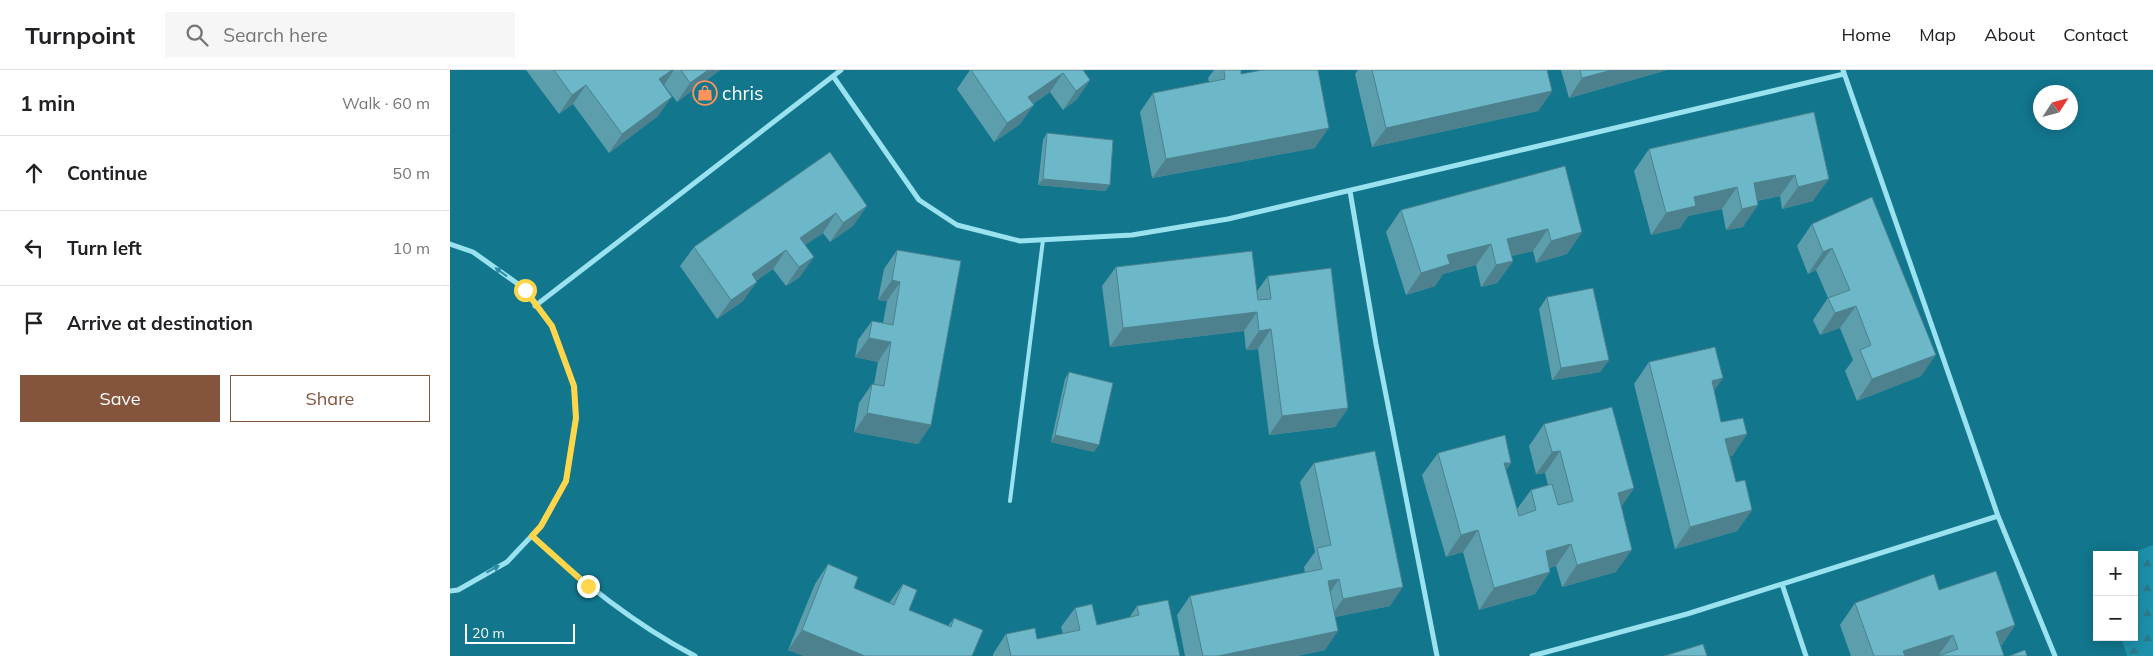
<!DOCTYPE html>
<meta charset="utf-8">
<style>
body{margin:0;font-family:Mulish,sans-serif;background:#f6f6f6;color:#202124}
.controls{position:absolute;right:15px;bottom:15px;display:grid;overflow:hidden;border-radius:0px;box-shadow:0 2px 12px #0003}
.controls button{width:45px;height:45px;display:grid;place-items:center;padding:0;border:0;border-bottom:1px solid #e0e0e0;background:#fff;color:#202124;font:25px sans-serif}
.compass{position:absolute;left:1583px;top:15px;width:45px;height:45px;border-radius:50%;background:#fff;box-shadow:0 2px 12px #0003;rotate:54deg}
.scale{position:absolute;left:15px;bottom:12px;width:110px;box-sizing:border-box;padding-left:5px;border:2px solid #fff;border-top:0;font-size:14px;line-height:18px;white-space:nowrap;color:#fff;-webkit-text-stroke:4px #12768d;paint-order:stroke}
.stop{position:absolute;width:15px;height:15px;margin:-11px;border:4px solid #ffd54a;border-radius:50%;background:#fff}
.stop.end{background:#ffd54a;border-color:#fff;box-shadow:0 1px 5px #0008}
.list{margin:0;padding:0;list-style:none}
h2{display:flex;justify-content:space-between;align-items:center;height:65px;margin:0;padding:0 20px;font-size:21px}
h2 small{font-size:16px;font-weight:400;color:#757577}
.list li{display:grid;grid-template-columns:32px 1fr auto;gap:15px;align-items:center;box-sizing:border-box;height:75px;padding:0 20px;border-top:1px solid #e0e0e0}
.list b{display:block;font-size:19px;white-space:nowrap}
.list em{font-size:16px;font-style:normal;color:#757577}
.actions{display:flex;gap:10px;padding:15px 20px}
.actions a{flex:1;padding:11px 0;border:1px solid #84543d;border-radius:0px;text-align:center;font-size:18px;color:#84543d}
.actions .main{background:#84543d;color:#fff}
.icon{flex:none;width:28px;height:28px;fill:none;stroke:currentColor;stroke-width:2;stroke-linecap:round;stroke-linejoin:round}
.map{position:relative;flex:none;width:1703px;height:586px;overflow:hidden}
header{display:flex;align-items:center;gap:30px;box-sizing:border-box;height:70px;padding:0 25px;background:#fff;border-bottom:1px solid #e0e0e0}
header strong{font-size:24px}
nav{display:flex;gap:28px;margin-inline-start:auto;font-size:18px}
.search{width:350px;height:45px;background:#f6f6f6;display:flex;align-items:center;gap:12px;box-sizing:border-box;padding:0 18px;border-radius:0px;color:#757577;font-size:19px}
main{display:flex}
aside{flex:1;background:#fff}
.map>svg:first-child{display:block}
.forest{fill:url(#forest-firs)}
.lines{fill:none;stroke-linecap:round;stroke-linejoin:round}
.lane{stroke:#9be2f1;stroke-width:4}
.street{stroke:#9be2f1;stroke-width:5}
.wall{fill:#5d9ead}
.shaded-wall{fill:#4c818d}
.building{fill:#6cb8c9;stroke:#4c818d}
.oneway{fill:#2d8ca1}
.route{stroke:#ffd54a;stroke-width:6}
.labels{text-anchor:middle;stroke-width:5;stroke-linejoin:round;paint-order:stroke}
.poi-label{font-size:19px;fill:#fff;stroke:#12768d;text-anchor:start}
</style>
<header>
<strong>Turnpoint</strong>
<div class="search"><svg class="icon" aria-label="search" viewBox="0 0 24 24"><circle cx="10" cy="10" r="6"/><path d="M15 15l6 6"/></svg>Search here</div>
<nav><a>Home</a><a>Map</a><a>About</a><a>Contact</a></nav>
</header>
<main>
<aside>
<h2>1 min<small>Walk · 60 m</small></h2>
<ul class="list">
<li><svg class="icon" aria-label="ahead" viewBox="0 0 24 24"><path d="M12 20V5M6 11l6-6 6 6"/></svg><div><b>Continue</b></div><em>50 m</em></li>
<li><svg class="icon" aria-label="left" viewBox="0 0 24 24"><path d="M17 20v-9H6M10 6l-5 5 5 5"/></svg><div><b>Turn left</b></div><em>10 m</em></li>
<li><svg class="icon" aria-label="arrive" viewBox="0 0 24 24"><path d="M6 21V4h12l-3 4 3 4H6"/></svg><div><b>Arrive at destination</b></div></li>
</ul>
<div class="actions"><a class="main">Save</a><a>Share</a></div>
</aside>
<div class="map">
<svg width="1703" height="586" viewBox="0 0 1703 586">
<defs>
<pattern id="forest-firs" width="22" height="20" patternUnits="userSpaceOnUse" patternTransform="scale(1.25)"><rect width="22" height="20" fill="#1d90aa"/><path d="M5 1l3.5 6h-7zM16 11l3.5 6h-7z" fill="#2d7889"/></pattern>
</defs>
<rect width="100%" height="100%" fill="#12768d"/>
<path class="forest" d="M1703,475V586H1677L1671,567H1684V485H1676Z"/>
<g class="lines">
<path class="lane" d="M560,431L593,170"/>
<path class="street" d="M1393,0L1548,446L1605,586
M383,6L469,130L507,155L570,171L682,165L778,149L1394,4
M900,121L926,274L987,586
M0,174L23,182L75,219L102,256L124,316L126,348L116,411L91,456L57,492L8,520L0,521
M85,236L391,0
M82,466C132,512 184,554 245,586
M1332,514L1356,586
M1082,586L1237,544L1548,446"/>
</g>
<path class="wall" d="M76,0H270L227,32L214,15H213L208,46L159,83L123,34L109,44Z
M520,0H633L640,10L627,29L613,40L600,22L583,34L570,54L544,72L507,19Z
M764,0H791V4L865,78L702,108L690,42L703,23L759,12L758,8Z
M908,0H1097L1102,21L1088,41L922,77L905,4Z
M1111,0H1217L1119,28Z
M1364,42L1363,131L1332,139L1330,126L1307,131L1293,157L1276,160L1272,139L1238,146L1230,158L1201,165L1184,101L1199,79Z
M597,63L660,115L655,121L588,115L593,70Z
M380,82L404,155L380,172L373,163L355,175L350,207L336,216L323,199L306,211L293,231L267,249L230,196L244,177Z
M1422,127L1471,306L1407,331L1395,301L1403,290L1390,258L1370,265L1363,250L1378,228L1366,200L1358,204L1347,176L1362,154Z
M951,140L1132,162L1117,184L1086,193L1083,181L1061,186L1063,191L1047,213L1031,217L1026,195L993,204L985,216L956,225L936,162Z
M447,180L481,355L468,374L404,362L409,333L422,314H424L428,292L405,287L408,270L422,251L433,253L437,231L428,230L434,199Z
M666,197L807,221L818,206L898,338L885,357L819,365L808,279L796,280L794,261L660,277L652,216Z
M1097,227L1159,290L1150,302L1102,310L1089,239Z
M1199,292L1264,321L1271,352L1297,364L1282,386H1280L1286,412L1302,440L1287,461L1225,479L1184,314Z
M619,302L644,382L601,372L615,309Z
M1094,354L1184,418L1171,437L1166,502L1112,517L1106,496L1099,498L1085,524L1029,540L1013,482L996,487L972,405L988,383L1061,393L1056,400L1067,439L1081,420L1098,415L1095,403L1086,404L1079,376Z
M864,393L940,536L885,547L875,580L847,586H735L727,545L740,526L855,503L854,497L865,482L850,412Z
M378,494L404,518L439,533L453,514L459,540L498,556L504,548L522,586H354L338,580L365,514Z
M1489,520L1565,555L1551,576L1554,586H1401L1390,555L1405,533Z
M687,536L730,586H543V584L556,564L587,569L613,564L611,557L625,538L647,555L679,548Z"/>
<path class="shaded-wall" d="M222,0H224L214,15L195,28L209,9Z
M258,0H270L227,32L240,13Z
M1162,0H1217L1119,28L1132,8Z
M613,3L600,22L565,46L578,27Z
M640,10L627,29L613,40L626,21Z
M136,15L123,34L109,44L122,25Z
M1102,21L1088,41L922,77L936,58Z
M222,27L208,46L159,83L172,64Z
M584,35L570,54L544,72L557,53Z
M879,58L865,78L702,108L716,89Z
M1345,105L1330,126L1291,134L1304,113Z
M593,109L660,115L655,121L588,115Z
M1379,109L1363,131L1332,139L1348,117Z
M1287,117L1272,139L1238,146L1230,158L1201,165L1216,143L1244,127Z
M1308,135L1293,157L1276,160L1292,139Z
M417,136L404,155L380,172L393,153Z
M386,143L373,163L340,185L350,168Z
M1098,159L1083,181L1045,190L1057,169Z
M1132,162L1117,184L1086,193L1101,171Z
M1041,174L1026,195L993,204L985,216L956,225L971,203L997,185Z
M1382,178L1366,200L1358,204L1373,182Z
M336,180L323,199L288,223L302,204Z
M364,187L350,207L336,216L349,197Z
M1063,191L1047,213L1031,217L1046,195Z
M442,210L450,212L437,231L428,230Z
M307,212L293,231L267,249L281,230Z
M1406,236L1390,258L1370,265L1385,243Z
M807,242L794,261L660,277L673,258Z
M821,259L808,279L796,280L809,261Z
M419,268L441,272L428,292L405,287Z
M1486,285L1471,306L1407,331L1422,309Z
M1159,290L1150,302L1102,310L1111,298Z
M1273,308L1258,330L1262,311Z
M898,338L885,357L819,365L832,346Z
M417,343L481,355L468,374L404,362Z
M1297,364L1282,386L1260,391L1275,369Z
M605,365L649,375L644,382L601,372Z
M1110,381L1095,403L1086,404L1102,382Z
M1054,393H1061L1046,414Z
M1184,418L1169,440L1168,423Z
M1302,440L1287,461L1225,479L1240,457Z
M1028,460L1013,482L996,487L1011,465Z
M1121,474L1106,496L1080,503L1096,481Z
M1182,480L1166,502L1112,517L1127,495Z
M1100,502L1085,524L1029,540L1044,518Z
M889,509L876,528L878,511Z
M953,517L940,536L880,548L893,529Z
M1565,555L1550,577L1546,562Z
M352,560L415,586H354L338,580Z
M888,561L875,580L847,586H768Z
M1503,565L1488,586H1450L1453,581Z"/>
<path class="building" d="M104,0H222L209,9L222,27L172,64L136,15L122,25Z
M231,0H258L240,13Z
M521,0H633L640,10L626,21L613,3L578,27L584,35L557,53Z
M774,0H791V4L812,0H868L879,58L716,89L703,23L775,9Z
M922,0H1097L1102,21L936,58Z
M1130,0H1162L1132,8Z
M1364,42L1379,109L1348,117L1345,105L1304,113L1308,135L1292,139L1287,117L1244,127L1246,136L1216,143L1199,79Z
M597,63L663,70L660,115L593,109Z
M380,82L417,136L393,153L386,143L350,168L364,187L349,197L336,180L302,204L307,212L281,230L244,177Z
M1115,96L1132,162L1101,171L1098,159L1057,169L1063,191L1046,195L1041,174L997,185L1000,194L971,203L951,140Z
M1422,127L1486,285L1422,309L1410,280L1421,275L1406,236L1385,243L1378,228L1400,220L1382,178L1373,182L1362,154Z
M447,180L511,191L481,355L417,343L422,314L434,316L441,272L419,268L422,251L443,255L450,212L442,210Z
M802,181L808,230L821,229L818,206L881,198L898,338L832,346L821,259L809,261L807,242L673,258L666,197Z
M1143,218L1159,290L1111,298L1097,227Z
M1265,277L1273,308L1262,311L1271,352L1293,348L1297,364L1275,369L1286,412L1295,410L1302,440L1240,457L1199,292Z
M619,302L663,313L649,375L605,365Z
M1162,337L1184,418L1168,423L1182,480L1127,495L1121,474L1096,481L1100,502L1044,518L1028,460L1011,465L988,383L1055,365L1061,393H1054L1069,446L1086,440L1081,420L1102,414L1108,435L1123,431L1110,381L1102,382L1094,354Z
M925,381L953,517L893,529L889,509L878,511L888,561L768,586H753L740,526L872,499L867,478L881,475L864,393Z
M378,494L408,507L404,518L444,535L453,514L467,520L459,540L501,557L504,548L533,560L522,586H415L352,560Z
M1546,501L1565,555L1546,562L1554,586H1488L1508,579L1503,565L1453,581L1455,586H1424L1405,533L1484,504L1489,520Z
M718,530L730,586H561L556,564L585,558L587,569L630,560L625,538L642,534L647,555L689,545L687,536Z
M1253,574L1257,586H1214Z
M1575,580L1577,586H1559Z"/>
<defs><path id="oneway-solid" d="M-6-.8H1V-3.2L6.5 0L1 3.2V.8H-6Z" transform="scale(1.25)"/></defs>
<g class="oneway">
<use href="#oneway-solid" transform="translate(51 202) rotate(-144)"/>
<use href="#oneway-solid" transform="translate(43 499) rotate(-29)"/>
</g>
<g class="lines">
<path class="route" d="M75,220L102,256L124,316L126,348L116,411L91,456L82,466L138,516"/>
</g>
<defs>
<g id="shop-ring" transform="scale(1.25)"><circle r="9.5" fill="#12768d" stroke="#ff935c" stroke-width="1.5"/><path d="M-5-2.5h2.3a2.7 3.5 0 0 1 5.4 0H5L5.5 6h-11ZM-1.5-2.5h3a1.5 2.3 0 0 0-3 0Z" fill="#ff935c"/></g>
</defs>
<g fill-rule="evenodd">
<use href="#shop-ring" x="255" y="23"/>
</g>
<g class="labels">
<g class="poi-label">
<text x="272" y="30">chris</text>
</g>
</g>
</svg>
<div class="controls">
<button>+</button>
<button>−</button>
</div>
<svg class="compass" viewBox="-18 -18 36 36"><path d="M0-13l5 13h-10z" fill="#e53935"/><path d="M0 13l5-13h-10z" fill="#757577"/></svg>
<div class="scale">20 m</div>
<div class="stop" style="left:75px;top:220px"></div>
<div class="stop end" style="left:138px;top:516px"></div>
</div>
</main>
